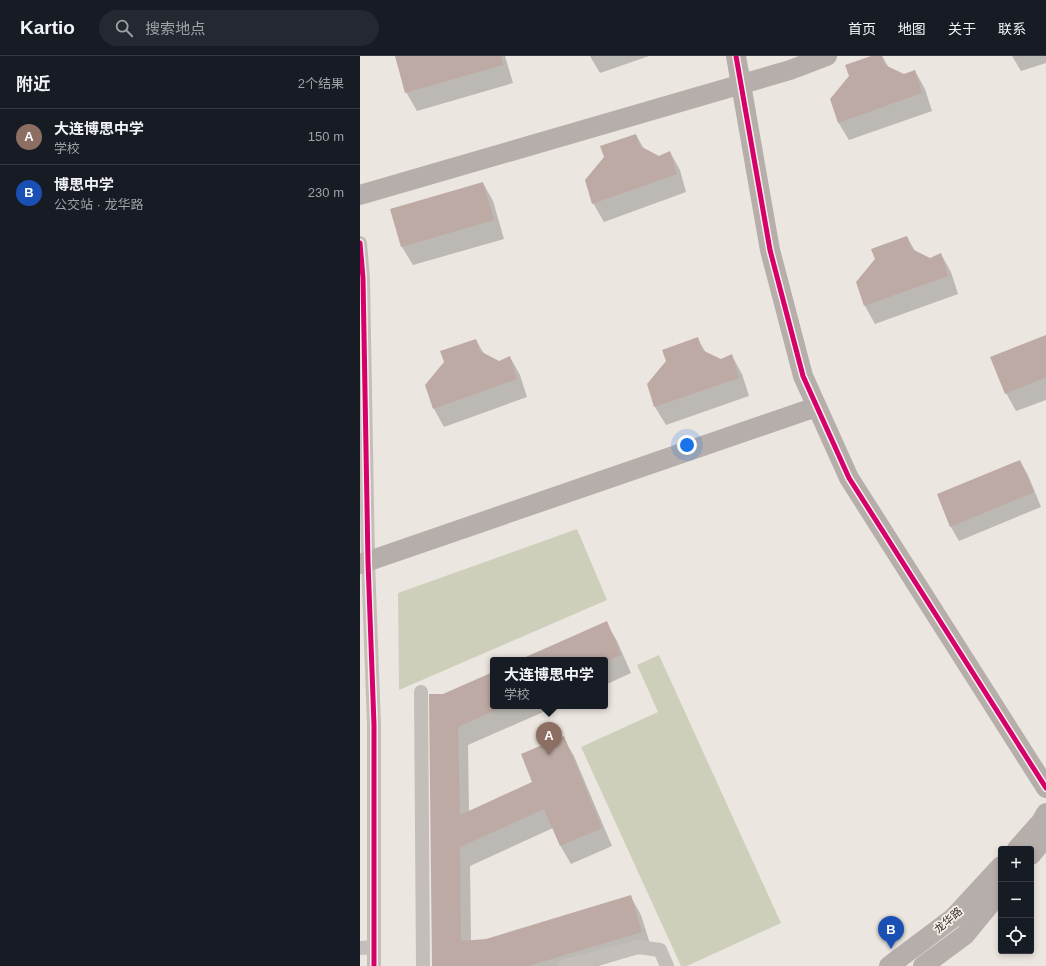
<!DOCTYPE html>
<html lang="zh">
<meta charset="utf-8">
<style>
body{margin:0;font-family:Arial,"Noto Sans SC",sans-serif;background:#242831;color:#f1f3f6}
.controls{position:absolute;right:12px;bottom:12px;display:grid;overflow:hidden;border-radius:4px;box-shadow:0 2px 6px #0003}
.controls button{width:36px;height:36px;display:grid;place-items:center;padding:0;border:0;border-bottom:1px solid #363941;background:#171b24;color:#f1f3f6;font:20px sans-serif}
.you{position:absolute;left:327px;top:389px;width:14px;height:14px;margin:-10px;border:3px solid #fff;border-radius:50%;background:#1a73e8;box-shadow:0 0 0 6px #1a73e833}
.badge{display:grid;place-items:center;width:26px;height:26px;border-radius:50%;background:#db2777;color:#fff;font-size:13px;font-weight:700}
.pin{position:absolute;translate:-50% -33px;filter:drop-shadow(0 1px 2px #0008)}
.pin::after{content:'';position:absolute;top:21px;width:14px;height:12px;background:inherit;clip-path:polygon(0 0,100% 0,50% 100%)}
.popup{position:absolute;left:130px;top:601px;width:118px;height:52px;box-sizing:border-box;display:grid;place-content:center;border-radius:4px;background:#171b24;filter:drop-shadow(0 1px 3px #0005);font-size:13px;white-space:nowrap;color:#9ea1a6}
.popup b{font-size:15px;color:#f1f3f6}
.popup::after{content:'';position:absolute;left:50%;top:100%;margin-left:-8px;border:8px solid transparent;border-top-color:#171b24}
.list{margin:0;padding:0;list-style:none}
h2{display:flex;justify-content:space-between;align-items:center;height:52px;margin:0;padding:0 16px;font-size:17px}
h2 small{font-size:13px;font-weight:400;color:#9ea1a6}
.list li{display:grid;grid-template-columns:26px 1fr auto;gap:12px;align-items:center;box-sizing:border-box;height:56px;padding:0 16px;border-top:1px solid #363941}
.list b{display:block;font-size:15px;white-space:nowrap}
.list p{margin:0;font-size:13px;white-space:nowrap;color:#9ea1a6}
.list em{font-size:13px;font-style:normal;color:#9ea1a6}
.icon{flex:none;width:22px;height:22px;fill:none;stroke:currentColor;stroke-width:2;stroke-linecap:round;stroke-linejoin:round}
.map{position:relative;flex:none;width:686px;height:910px;overflow:hidden}
header{display:flex;align-items:center;gap:24px;box-sizing:border-box;height:56px;padding:0 20px;background:#171b24;border-bottom:1px solid #363941}
header strong{font-size:19px}
nav{display:flex;gap:22px;margin-inline-start:auto;font-size:14px}
.search{width:280px;height:36px;background:#242831;display:flex;align-items:center;gap:10px;box-sizing:border-box;padding:0 14px;border-radius:22px;color:#9ea1a6;font-size:15px}
main{display:flex}
aside{flex:1;background:#171b24}
.map>svg:first-child{display:block}
.green{fill:#cdcfbb}
.shadow{fill:#0003}
.building{fill:#beaaa4}
.lines{fill:none;stroke-linecap:round;stroke-linejoin:round}
.street{stroke:#c4beba;stroke-width:14}
.secondary{stroke:#b5aeaa;stroke-width:20}
.cycleway-casing{stroke:#f8f0e8;stroke-width:8}
.cycleway{stroke:#d6006c;stroke-width:5}
.labels{text-anchor:middle;stroke-width:3.5;stroke-linejoin:round;paint-order:stroke}
.street-label{font-size:11px;fill:#342c28;stroke:#f8f0e8}
</style>
<header>
<strong>Kartio</strong>
<div class="search"><svg class="icon" aria-label="search" viewBox="0 0 24 24"><circle cx="10" cy="10" r="6"/><path d="M15 15l6 6"/></svg>搜索地点</div>
<nav><a>首页</a><a>地图</a><a>关于</a><a>联系</a></nav>
</header>
<main>
<aside>
<h2>附近<small>2个结果</small></h2>
<ul class="list">
<li><span class="badge" style="background:#8d6e63">A</span><div><b>大连博思中学</b><p>学校</p></div><em>150 m</em></li>
<li><span class="badge" style="background:#1a4fb4">B</span><div><b>博思中学</b><p>公交站 · 龙华路</p></div><em>230 m</em></li>
</ul>
</aside>
<div class="map">
<svg width="686" height="910" viewBox="0 0 686 910">
<rect width="100%" height="100%" fill="#ece6e0"/>
<path class="green" d="M217,473L247,544L39,634L38,537Z
M299,599L421,867L327,910H321L221,691L298,656L277,609Z"/>
<path class="shadow" d="M36,0H145L153,27L57,55L46,36Z
M230,0H289L240,17Z
M514,0H522L529,12L544,20L555,15L565,33L572,55L489,84L478,66Z
M652,0H686V7L661,15Z
M276,79L284,93L299,101L310,96L320,114L326,136L244,166L233,147Z
M123,127L133,145L144,183L53,209L42,191L32,153Z
M547,181L555,195L570,203L581,198L591,216L598,238L515,268L505,250Z
M686,280V344L656,355L646,337Z
M338,283L346,297L361,304L372,300L382,318L389,340L306,369L295,351L288,328Z
M116,284L124,298L139,306L150,301L160,319L167,341L84,371L74,353Z
M660,405L668,419L681,451L599,485L591,471L578,439Z
M246,566L257,585L271,617L245,629V604H162Z
M133,617V650H197L108,689L109,756L174,726L203,682L214,700L252,790L211,808L200,789L193,772L110,810L111,885L126,884L271,841L281,859L292,894L238,910H73L83,639Z"/>
<path class="building" d="M35,0H141L143,9L45,37Z
M511,0H522L525,9L544,18L555,14L562,37L478,67L470,43L489,20L485,9Z
M276,78L280,90L299,100L310,95L317,118L232,148L225,124L244,101L240,90Z
M123,126L134,164L41,191L30,153Z
M547,180L552,193L570,202L581,197L588,220L504,250L496,226L515,203L511,193Z
M686,279V321L645,338L630,301Z
M338,281L342,294L361,303L372,298L379,322L294,351L287,328L306,305L302,294Z
M116,283L120,295L139,305L150,300L157,323L73,353L65,329L84,306L80,295Z
M660,404L674,436L590,471L577,438Z
M247,565L261,599L245,606V604H159Z
M133,616V650H145L98,671L100,759L172,726L161,698L204,680L242,772L200,790L184,753L100,791L101,885L126,883L271,839L282,876L168,910H72L69,638H83Z"/>
<g class="lines">
<path class="street" d="M0,187L3,222L8,506L14,669V910
M61,636L63,910
M0,892L14,891
M205,910L278,891L300,894L307,910"/>
<path class="secondary" d="M376,0L410,194L443,320L489,422L686,732
M0,139L430,14L467,0
M0,508L456,351
M657,793L681,766L686,757
M671,799L686,781
M529,910L593,862L641,810
M563,910L605,879L641,835"/>
<g class="cycleway-casing">
<path id="cycleway" d="M376,0L410,194L443,320L489,422L686,732
M0,187L3,222L8,506L14,669V910"/>
</g>
<use href="#cycleway" class="cycleway"/>
</g>
<g class="labels">
<g class="street-label">
<text transform="translate(588 864) rotate(-41)" y="4">龙华路</text>
</g>
</g>
</svg>
<div class="controls">
<button>+</button>
<button>−</button>
<button><svg class="icon" aria-label="locate" viewBox="0 0 24 24"><circle cx="12" cy="12" r="6"/><path d="M12 2v4M12 18v4M2 12h4M18 12h4"/></svg></button>
</div>
<div class="you"></div>
<div class="pin badge" style="left:189px;top:699px;background:#8d6e63">A</div>
<div class="popup"><b>大连博思中学</b>学校</div>
<div class="pin badge" style="left:531px;top:893px;background:#1a4fb4">B</div>
</div>
</main>
